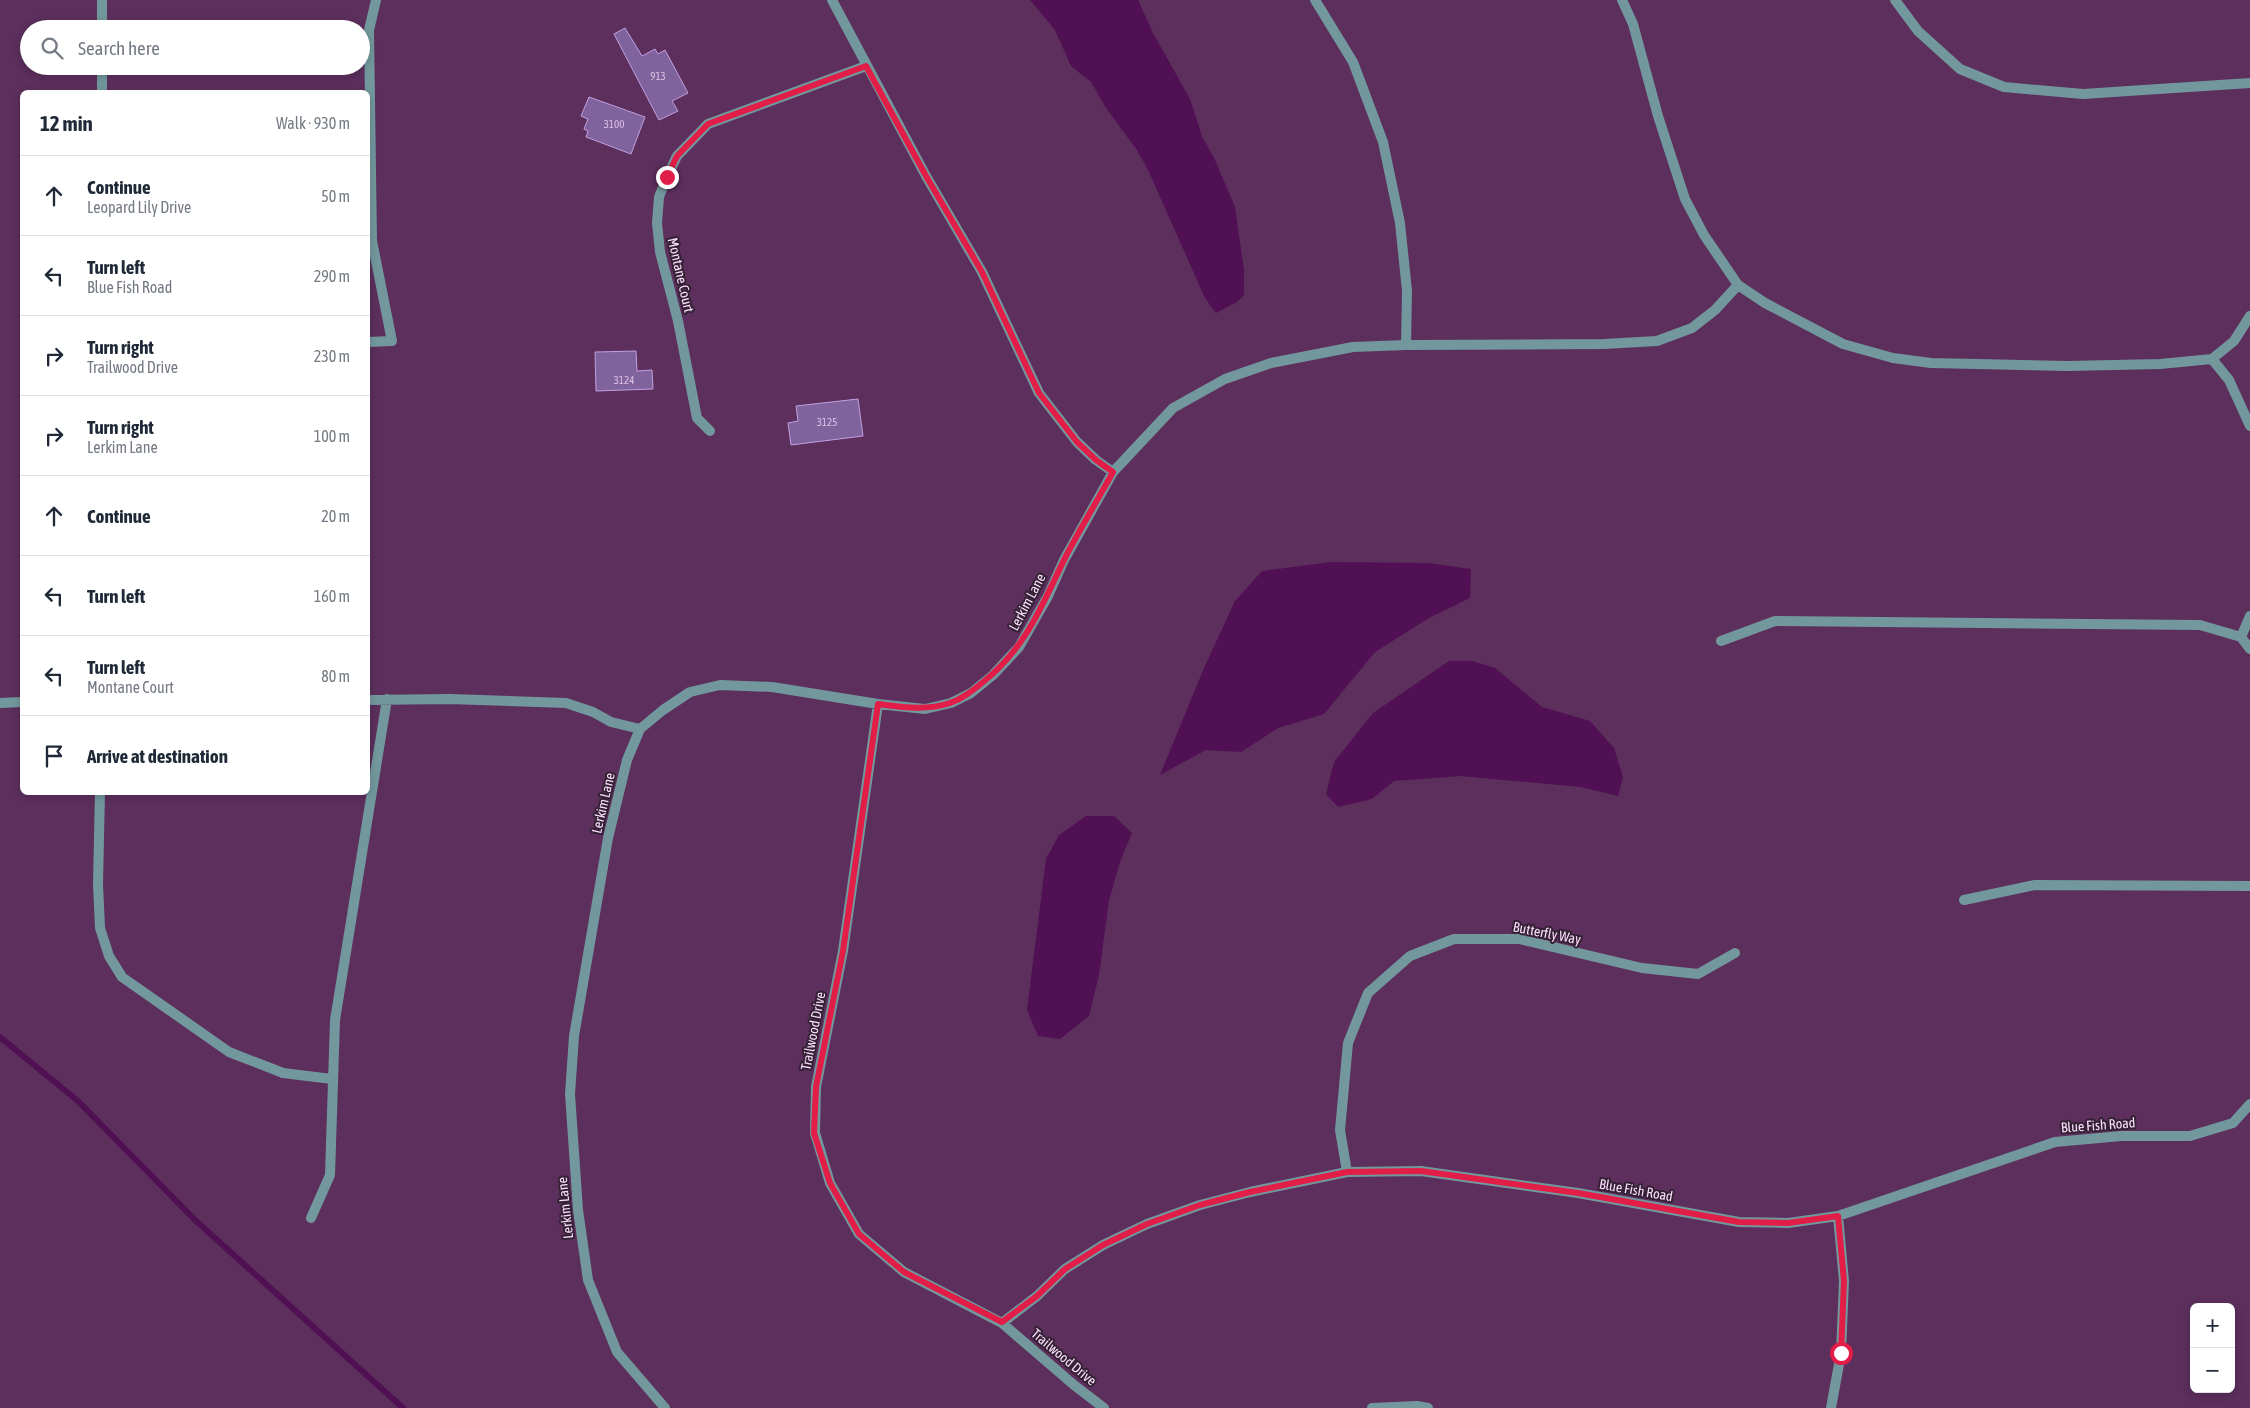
<!DOCTYPE html>
<meta charset="utf-8">
<style>
body{margin:0;font-family:"Asap Condensed",sans-serif;background:#f6f6f7;color:#1f2937}
.controls{position:absolute;right:15px;bottom:15px;display:grid;overflow:hidden;border-radius:8px;box-shadow:0 2px 8px #0003}
.controls button{width:45px;height:45px;display:grid;place-items:center;padding:0;border:0;border-bottom:1px solid #e0e1e3;background:#fff;color:#1f2937;font:25px sans-serif}
.stop{position:absolute;width:15px;height:15px;margin:-11px;border:4px solid #e11d48;border-radius:50%;background:#fff}
.stop.end{background:#e11d48;border-color:#fff;box-shadow:0 1px 5px #0008}
.list{margin:0;padding:0;list-style:none}
h2{display:flex;justify-content:space-between;align-items:center;height:65px;margin:0;padding:0 20px;font-size:21px}
h2 small{font-size:16px;font-weight:400;color:#747a83}
.list li{display:grid;grid-template-columns:32px 1fr auto;gap:15px;align-items:center;box-sizing:border-box;height:80px;padding:0 20px;border-top:1px solid #e0e1e3}
.list b{display:block;font-size:19px;white-space:nowrap}
.list p{margin:0;font-size:16px;white-space:nowrap;color:#747a83}
.list em{font-size:16px;font-style:normal;color:#747a83}
.icon{flex:none;width:28px;height:28px;fill:none;stroke:currentColor;stroke-width:2;stroke-linecap:round;stroke-linejoin:round}
.map{position:relative;flex:none;width:2250px;height:1408px;overflow:hidden}
.search{position:absolute;background:#fff;box-shadow:0 2px 8px #0003;left:20px;top:20px;width:350px;height:55px;display:flex;align-items:center;gap:12px;box-sizing:border-box;padding:0 18px;border-radius:28px;color:#747a83;font-size:19px}
.panel{position:absolute;background:#fff;box-shadow:0 2px 8px #0003;left:20px;top:90px;width:350px;height:705px;border-radius:8px}
.map>svg:first-child{display:block}
.water{fill:#501053}
.lines{fill:none;stroke-linecap:round;stroke-linejoin:round}
.stream{stroke:#501053;stroke-width:6}
.building{fill:#80639d;stroke:#c0a1e0}
.minor{stroke:#72989d;stroke-width:10}
.route{stroke:#e11d48;stroke-width:6}
.labels{text-anchor:middle;stroke-width:4;stroke-linejoin:round;paint-order:stroke}
.number-label{font-size:11px;fill:#ddc1e4}
.street-label{font-size:14px;fill:#fce0fc;stroke:#352135}
</style>
<div class="map">
<svg width="2250" height="1408" viewBox="0 0 2250 1408">
<rect width="100%" height="100%" fill="#5c2f5d"/>
<path class="water" d="M1030,0H1138L1153,33L1190,99L1202,136L1215,160L1235,207L1244,270V295L1237,302L1216,313L1205,298L1149,172L1137,150L1106,108L1091,82L1071,66L1055,30Z
M1331,562L1428,563L1471,569L1470,598L1429,618L1375,652L1324,714L1278,728L1241,752L1206,750L1160,775L1204,668L1235,601L1262,571Z
M1449,661H1472L1495,668L1542,707L1590,721L1614,748L1623,777L1618,796L1581,787L1460,776L1394,781L1372,799L1338,807L1326,794L1334,762L1373,713Z
M1086,816H1114L1132,833L1121,859L1109,900L1099,975L1089,1016L1060,1039L1038,1036L1027,1010L1046,859L1059,835Z"/>
<g class="lines">
<path class="stream" d="M0,1037L78,1101L195,1220L403,1408"/>
</g>
<path class="building" d="M625,28L642,56L655,49L658,54L665,50L688,93L672,101L678,111L659,120L614,34Z
M589,97L645,117L631,154L586,137L588,131L584,129L588,119L581,116Z
M636,351L637,371L652,370L653,389L596,391L595,352Z
M858,399L863,436L791,445L788,423L798,421L796,406Z"/>
<g class="lines">
<path class="minor" d="M102,0V29
M1622,0L1633,24L1658,116L1685,199L1704,235L1738,285L1765,303L1843,344L1893,358L1931,363L2067,366L2160,364L2212,359
M1895,0L1918,31L1960,69L2004,87L2083,94L2250,83
M102,66V92
M2250,316L2234,341L2212,359L2229,380L2250,426
M368,342L392,341L372,241L369,30L376,0
M1406,345L1604,344L1657,341L1692,328L1715,310L1738,285
M710,431L697,418L678,321L660,252L657,223L659,197L667,177L677,156L708,124L866,66
M1113,472L1173,408L1225,379L1271,363L1353,347L1406,345L1407,291L1400,223L1383,142L1353,62L1315,0
M2241,637L2250,616
M1721,641L1775,621L2200,625L2241,637L2250,649
M368,700L450,699L566,703L593,712L611,722L640,729
M0,703L22,702
M878,704L843,951L816,1087L815,1133L830,1183L859,1234L904,1272L1002,1323L1074,1385L1104,1408
M100,792L98,884L100,928L109,956L122,977L229,1052L283,1073L332,1079
M1964,900L2035,885L2250,886
M1347,1172L1340,1130L1348,1043L1368,993L1410,956L1454,939H1519L1642,968L1698,974L1735,953
M311,1218L330,1175L335,1020L387,699
M1002,1323L1037,1296L1065,1269L1103,1245L1147,1224L1200,1205L1250,1192L1347,1172L1421,1171L1578,1193L1739,1222L1788,1223L1838,1216L2055,1142L2121,1136H2190L2233,1123L2250,1104
M665,1408L617,1352L588,1280L578,1210L570,1094L574,1036L608,838L627,760L640,729L663,710L690,692L720,685L772,687L878,704L925,709L951,703L971,693L993,675L1019,647L1048,596L1064,560L1113,472L1096,460L1077,442L1039,393L982,272L926,176L832,0
M1372,1408L1417,1406L1428,1408
M1831,1408L1841,1353L1844,1281L1838,1216"/>
</g>
<g class="lines">
<path class="route" d="M667,177L677,156L708,124L866,66L926,176L982,272L1039,393L1077,442L1096,460L1113,472C1097,501 1080,529 1065,558C1041,607 1026,648 982,683C972,691 962,699 950,703C926,711 902,707 878,704L843,951L816,1087L814,1133L830,1183L859,1234L904,1272L1002,1322L1037,1296L1065,1269L1103,1245L1147,1224L1200,1205L1250,1192L1347,1172L1421,1171L1578,1193L1739,1222L1788,1223L1838,1216L1844,1281L1841,1353"/>
</g>
<g class="labels">
<g class="number-label">
<text x="658" y="80">913</text>
<text x="614" y="128">3100</text>
<text x="624" y="384">3124</text>
<text x="827" y="426">3125</text>
</g>
<g class="street-label">
<text transform="translate(681 275) rotate(77)" y="5">Montane Court</text>
<text transform="translate(1027 602) rotate(-62)" y="5">Lerkim Lane</text>
<text transform="translate(603 803) rotate(-77)" y="5">Lerkim Lane</text>
<text transform="translate(1547 933) rotate(11)" y="5">Butterfly Way</text>
<text transform="translate(813 1031) rotate(-79)" y="5">Trailwood Drive</text>
<text transform="translate(2098 1125) rotate(-4)" y="5">Blue Fish Road</text>
<text transform="translate(1636 1190) rotate(10)" y="5">Blue Fish Road</text>
<text transform="translate(565 1208) rotate(-96)" y="5">Lerkim Lane</text>
<text transform="translate(1064 1357) rotate(40)" y="5">Trailwood Drive</text>
</g>
</g>
</svg>
<div class="controls">
<button>+</button>
<button>−</button>
</div>
<div class="stop" style="left:1841px;top:1353px"></div>
<div class="stop end" style="left:667px;top:177px"></div>
<div class="search"><svg class="icon" aria-label="search" viewBox="0 0 24 24"><circle cx="10" cy="10" r="6"/><path d="M15 15l6 6"/></svg>Search here</div>
<section class="panel">
<h2>12 min<small>Walk · 930 m</small></h2>
<ul class="list">
<li><svg class="icon" aria-label="ahead" viewBox="0 0 24 24"><path d="M12 20V5M6 11l6-6 6 6"/></svg><div><b>Continue</b><p>Leopard Lily Drive</p></div><em>50 m</em></li>
<li><svg class="icon" aria-label="left" viewBox="0 0 24 24"><path d="M17 20v-9H6M10 6l-5 5 5 5"/></svg><div><b>Turn left</b><p>Blue Fish Road</p></div><em>290 m</em></li>
<li><svg class="icon" aria-label="right" viewBox="0 0 24 24"><path d="M7 20v-9h11M14 6l5 5-5 5"/></svg><div><b>Turn right</b><p>Trailwood Drive</p></div><em>230 m</em></li>
<li><svg class="icon" aria-label="right" viewBox="0 0 24 24"><path d="M7 20v-9h11M14 6l5 5-5 5"/></svg><div><b>Turn right</b><p>Lerkim Lane</p></div><em>100 m</em></li>
<li><svg class="icon" aria-label="ahead" viewBox="0 0 24 24"><path d="M12 20V5M6 11l6-6 6 6"/></svg><div><b>Continue</b></div><em>20 m</em></li>
<li><svg class="icon" aria-label="left" viewBox="0 0 24 24"><path d="M17 20v-9H6M10 6l-5 5 5 5"/></svg><div><b>Turn left</b></div><em>160 m</em></li>
<li><svg class="icon" aria-label="left" viewBox="0 0 24 24"><path d="M17 20v-9H6M10 6l-5 5 5 5"/></svg><div><b>Turn left</b><p>Montane Court</p></div><em>80 m</em></li>
<li><svg class="icon" aria-label="arrive" viewBox="0 0 24 24"><path d="M6 21V4h12l-3 4 3 4H6"/></svg><div><b>Arrive at destination</b></div></li>
</ul>
</section>
</div>
